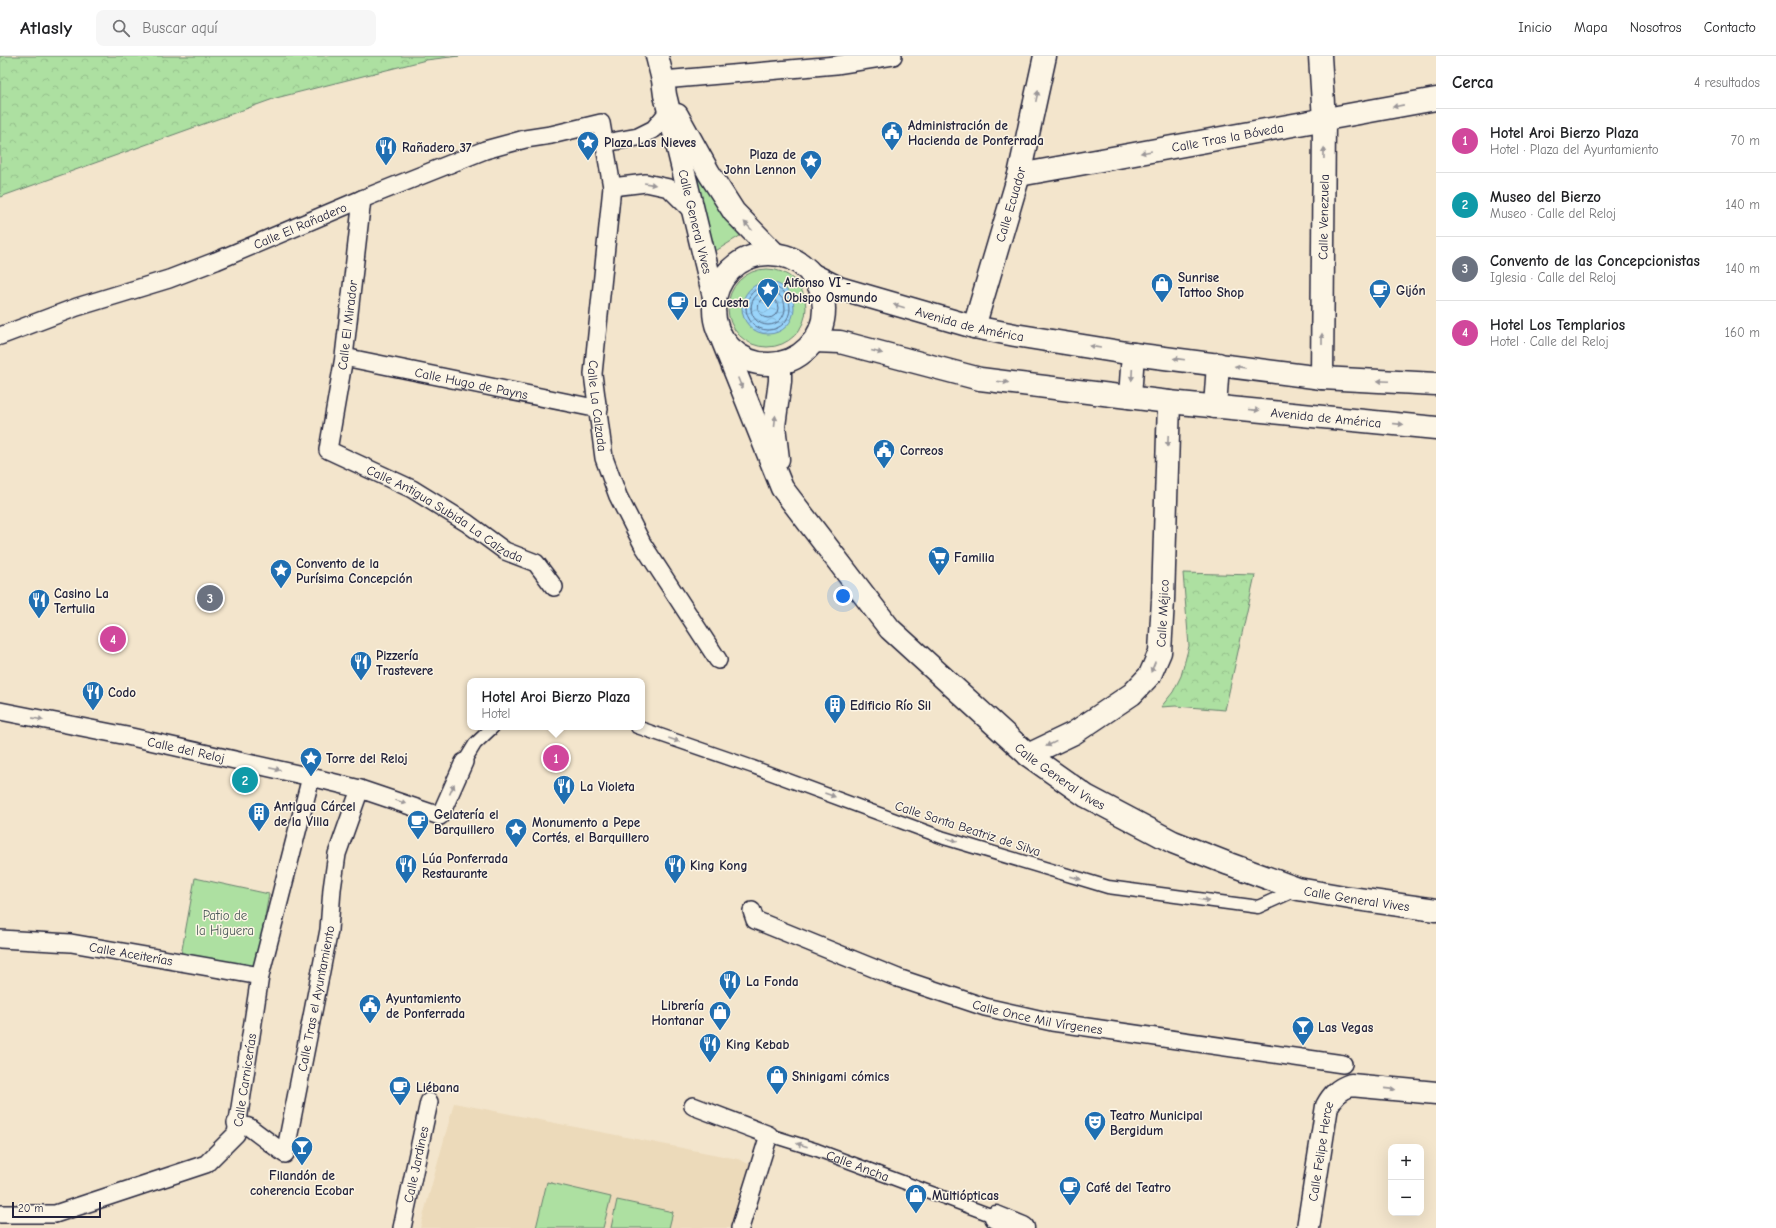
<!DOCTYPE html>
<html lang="es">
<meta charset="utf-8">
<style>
body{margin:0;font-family:"Comic Neue",sans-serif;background:#f6f6f6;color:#202124}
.controls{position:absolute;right:12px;bottom:12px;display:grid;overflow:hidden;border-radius:8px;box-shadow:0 4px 16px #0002}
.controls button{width:36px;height:36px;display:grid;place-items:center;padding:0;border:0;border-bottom:1px solid #e0e0e0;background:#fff;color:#202124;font:20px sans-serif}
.scale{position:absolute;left:12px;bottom:10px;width:89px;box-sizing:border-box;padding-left:4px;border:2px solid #22223b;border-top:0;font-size:11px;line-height:14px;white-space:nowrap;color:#22223b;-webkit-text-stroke:3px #fcf5e5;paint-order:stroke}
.you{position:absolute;left:843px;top:540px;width:14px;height:14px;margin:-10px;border:3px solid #fff;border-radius:50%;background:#1a73e8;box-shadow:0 0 0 6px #1a73e833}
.badge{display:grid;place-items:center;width:26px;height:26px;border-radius:50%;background:#1a73e8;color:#fff;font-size:13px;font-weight:700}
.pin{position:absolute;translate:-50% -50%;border:2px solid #fff;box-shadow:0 1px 4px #0006}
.popup{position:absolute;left:467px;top:622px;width:178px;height:52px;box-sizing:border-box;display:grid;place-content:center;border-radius:8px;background:#fff;filter:drop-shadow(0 1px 3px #0005);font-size:13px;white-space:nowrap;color:#757577}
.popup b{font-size:15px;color:#202124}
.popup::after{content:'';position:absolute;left:50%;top:100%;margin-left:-8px;border:8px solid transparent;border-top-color:#fff}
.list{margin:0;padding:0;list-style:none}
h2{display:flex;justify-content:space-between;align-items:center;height:52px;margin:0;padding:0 16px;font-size:17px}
h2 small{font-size:13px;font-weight:400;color:#757577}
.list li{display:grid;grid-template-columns:26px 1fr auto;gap:12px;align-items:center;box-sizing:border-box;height:64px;padding:0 16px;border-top:1px solid #e0e0e0}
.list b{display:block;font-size:15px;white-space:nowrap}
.list p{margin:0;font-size:13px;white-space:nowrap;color:#757577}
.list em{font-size:13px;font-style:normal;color:#757577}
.icon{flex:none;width:22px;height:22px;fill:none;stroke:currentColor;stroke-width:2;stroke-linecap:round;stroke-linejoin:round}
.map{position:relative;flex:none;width:1436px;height:1172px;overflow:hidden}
header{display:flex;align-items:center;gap:24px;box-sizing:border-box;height:56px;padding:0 20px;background:#fff;border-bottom:1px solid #e0e0e0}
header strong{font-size:19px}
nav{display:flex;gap:22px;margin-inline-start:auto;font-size:14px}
.search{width:280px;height:36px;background:#f6f6f6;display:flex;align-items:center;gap:10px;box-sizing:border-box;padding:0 14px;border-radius:8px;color:#757577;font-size:15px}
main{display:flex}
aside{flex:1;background:#fff}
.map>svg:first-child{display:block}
.built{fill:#ecdaba}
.green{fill:#ade0a1;stroke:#68816e}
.park{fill:url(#park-crowns);stroke:#68816e}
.water{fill:url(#water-waves);stroke:#698dae}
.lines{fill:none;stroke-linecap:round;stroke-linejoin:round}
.shore{stroke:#526987;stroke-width:1}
.service-casing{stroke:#22223b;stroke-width:15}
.pedestrian-casing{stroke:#22223b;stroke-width:20}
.minor-casing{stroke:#22223b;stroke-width:25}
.tertiary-casing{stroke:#22223b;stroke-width:25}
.service{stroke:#fcf5e5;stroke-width:12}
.pedestrian{stroke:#fcf5e5;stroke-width:17}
.minor{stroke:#fcf5e5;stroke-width:22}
.tertiary{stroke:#fcf5e5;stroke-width:22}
.oneway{fill:#9a9698}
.labels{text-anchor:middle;stroke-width:3;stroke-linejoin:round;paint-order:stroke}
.poi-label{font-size:13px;font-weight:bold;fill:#22223b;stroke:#fcf5e5;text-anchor:start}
.street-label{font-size:13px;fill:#22223b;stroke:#fcf5e5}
.park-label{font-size:13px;fill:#4c5b5a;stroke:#fcf5e5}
</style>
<header>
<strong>Atlasly</strong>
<div class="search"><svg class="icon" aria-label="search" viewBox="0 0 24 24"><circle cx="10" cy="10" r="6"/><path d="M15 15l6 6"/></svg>Buscar aquí</div>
<nav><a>Inicio</a><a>Mapa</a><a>Nosotros</a><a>Contacto</a></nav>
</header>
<main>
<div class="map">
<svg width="1436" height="1172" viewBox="0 0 1436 1172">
<defs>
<pattern id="park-crowns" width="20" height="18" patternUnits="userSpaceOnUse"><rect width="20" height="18" fill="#ade0a1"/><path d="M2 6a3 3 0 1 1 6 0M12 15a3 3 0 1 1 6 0" fill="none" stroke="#95c08c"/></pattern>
<pattern id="water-waves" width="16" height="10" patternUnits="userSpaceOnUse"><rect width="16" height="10" fill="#99d4fa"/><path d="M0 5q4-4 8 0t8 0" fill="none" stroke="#84b6d7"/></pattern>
</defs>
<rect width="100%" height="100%" fill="#f3e5cc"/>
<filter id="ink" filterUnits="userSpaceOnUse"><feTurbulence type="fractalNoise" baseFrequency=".025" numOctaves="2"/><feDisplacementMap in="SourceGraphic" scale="8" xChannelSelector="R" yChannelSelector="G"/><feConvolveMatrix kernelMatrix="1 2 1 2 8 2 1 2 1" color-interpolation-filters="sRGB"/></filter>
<g filter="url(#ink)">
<path class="built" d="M454,1047L738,1103L751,1109L731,1172H420Z"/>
<path class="green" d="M695,113C709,136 721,161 743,178L714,196Z
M728 252a39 39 0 1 1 78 0a39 39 0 1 1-78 0Z
M195,822L269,838L256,911L181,899Z
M547,1126L611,1141L603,1172H536Z
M617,1144L673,1156L669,1172H611Z"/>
<path class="park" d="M0,0H459L426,4L276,42L0,141Z
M1183,517L1255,519L1225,654L1176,650L1161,651L1173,636L1181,620L1189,590Z"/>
<path class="water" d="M742 252a26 26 0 1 1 52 0a26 26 0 1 1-52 0Z"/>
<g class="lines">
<path class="shore" d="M746 252a22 22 0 1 1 44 0a22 22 0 1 1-44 0Z
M751 252a17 17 0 1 1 34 0a17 17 0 1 1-34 0Z
M758 252a10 10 0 1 1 20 0a10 10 0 1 1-20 0Z"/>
<g class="service-casing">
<g id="service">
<path d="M637,671L753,711L944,782L1108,831L1258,851L1298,833"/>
<path d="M464,706L475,688L493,671"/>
<path id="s1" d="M769,1079L817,1094L996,1161"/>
</g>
</g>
<g class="pedestrian-casing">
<g id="pedestrian">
<path d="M663,24L836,9L893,0"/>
<path d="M605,87L638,81L654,73L669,55"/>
<path d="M612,131L646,127L669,132L692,155"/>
<path id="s2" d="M362,143L344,301L328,394L412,433L467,467L505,495L536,507L554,531"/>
<path id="s3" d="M0,280L77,251L169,223L216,205L362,143L485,94L525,83L551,79L601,67L612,131L593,318L604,402L618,440L643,489L718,604"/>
<path id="s4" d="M344,301L599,353"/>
<path id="s5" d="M0,655L127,680L311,721L360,733L440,760L464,706"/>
<path id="s6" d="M752,855L755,864L898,922L985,951L1052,966L1343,1008"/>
<path id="s7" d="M0,883L71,887L260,920"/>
<path d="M693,1050L769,1079L740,1172"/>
<path id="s8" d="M236,1067L249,1071L285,1098L329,874L332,833L337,798L360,733"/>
<path id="s9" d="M0,1158H55L206,1108L236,1078L260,920L311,721"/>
<path id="s10" d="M402,1172L429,1046"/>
</g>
</g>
<g class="minor-casing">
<g id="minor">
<path d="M1320,0L1324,64L1322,322"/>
<path id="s11" d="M1019,119L1436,43"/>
<path id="s12" d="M974,271L1019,119L1045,0"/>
<path id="s13" d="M1028,699L1074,677L1132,638L1150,619L1160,596L1163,544L1169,346"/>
<path d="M996,1161L1023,1172"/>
<path id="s14" d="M1308,1172L1327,1050C1333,1039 1339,1033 1351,1029L1436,1037"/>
</g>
</g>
<g class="tertiary-casing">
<g id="tertiary">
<path id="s15" d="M657,0L663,24L665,39L715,245"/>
<path d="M677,59L709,117L734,156L775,198"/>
<circle cx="769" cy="253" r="55"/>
<path id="s16" d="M811,218L839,232L974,271L1015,279L1133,298L1322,322L1436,328"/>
<path id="s17" d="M720,278L782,432L890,573L1028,699L1086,740L1173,786L1229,808L1298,833L1350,842L1436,854"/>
<path id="s18" d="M814,285L840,286L980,323L1169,346L1436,372"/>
<path d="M1130,341L1133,298"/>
<path d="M1215,351L1218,308"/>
<path d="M778,403L774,370L780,325V307"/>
</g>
</g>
<use href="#service" class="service"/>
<use href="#pedestrian" class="pedestrian"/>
<use href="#minor" class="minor"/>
<use href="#tertiary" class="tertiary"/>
</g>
<defs><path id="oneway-solid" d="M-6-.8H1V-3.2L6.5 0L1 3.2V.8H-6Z"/></defs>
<g class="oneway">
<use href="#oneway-solid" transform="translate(1037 40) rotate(-78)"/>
<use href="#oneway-solid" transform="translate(1398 50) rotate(169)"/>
<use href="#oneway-solid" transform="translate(1146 96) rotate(170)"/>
<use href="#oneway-solid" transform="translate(1324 97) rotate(-89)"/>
<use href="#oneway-solid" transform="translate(650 128) rotate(9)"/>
<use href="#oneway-solid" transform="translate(748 170) rotate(-134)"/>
<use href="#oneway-solid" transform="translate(899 250) rotate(-164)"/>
<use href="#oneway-solid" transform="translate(1322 283) rotate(-90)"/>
<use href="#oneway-solid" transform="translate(1095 291) rotate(-171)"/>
<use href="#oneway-solid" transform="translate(877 296) rotate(15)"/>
<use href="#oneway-solid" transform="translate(1179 303) rotate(-173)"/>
<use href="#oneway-solid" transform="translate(1240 311) rotate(-172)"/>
<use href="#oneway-solid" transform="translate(1132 319) rotate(93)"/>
<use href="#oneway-solid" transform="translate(1383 325) rotate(-177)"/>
<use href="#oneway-solid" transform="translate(1003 326) rotate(7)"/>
<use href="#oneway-solid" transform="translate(740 327) rotate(68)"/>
<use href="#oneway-solid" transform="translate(1254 354) rotate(5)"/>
<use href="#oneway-solid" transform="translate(775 365) rotate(-85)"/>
<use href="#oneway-solid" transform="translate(1398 368) rotate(5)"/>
<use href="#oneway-solid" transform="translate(1168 385) rotate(92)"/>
<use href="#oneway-solid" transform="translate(1153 611) rotate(112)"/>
<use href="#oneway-solid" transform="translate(38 663) rotate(11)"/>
<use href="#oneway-solid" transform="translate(674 684) rotate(19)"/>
<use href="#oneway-solid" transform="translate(1051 688) rotate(154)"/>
<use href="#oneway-solid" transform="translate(275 713) rotate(12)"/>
<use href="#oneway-solid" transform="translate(452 733) rotate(-66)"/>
<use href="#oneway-solid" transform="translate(830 739) rotate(20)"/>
<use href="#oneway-solid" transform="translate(401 746) rotate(19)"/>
<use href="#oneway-solid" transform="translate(952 784) rotate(17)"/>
<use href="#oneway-solid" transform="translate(1076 822) rotate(17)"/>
<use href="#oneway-solid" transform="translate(1204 844) rotate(7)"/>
<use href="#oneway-solid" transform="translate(1390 1033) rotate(6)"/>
<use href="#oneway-solid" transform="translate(802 1089) rotate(-162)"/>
</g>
</g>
<defs>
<g id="civic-pin" transform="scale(1.15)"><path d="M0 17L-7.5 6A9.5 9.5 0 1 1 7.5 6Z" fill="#1f6fb2" stroke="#fcf5e5"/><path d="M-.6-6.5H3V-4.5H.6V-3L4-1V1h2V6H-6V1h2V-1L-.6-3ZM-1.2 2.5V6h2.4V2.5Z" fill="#fff"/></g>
<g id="sight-pin" transform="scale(1.15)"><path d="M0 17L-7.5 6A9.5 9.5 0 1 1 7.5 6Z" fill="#1f6fb2" stroke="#fcf5e5"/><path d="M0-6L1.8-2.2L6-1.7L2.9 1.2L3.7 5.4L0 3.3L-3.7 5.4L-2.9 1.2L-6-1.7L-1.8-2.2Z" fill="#fff"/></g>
<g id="restaurant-pin" transform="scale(1.15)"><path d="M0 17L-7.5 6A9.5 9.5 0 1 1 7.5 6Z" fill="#1f6fb2" stroke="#fcf5e5"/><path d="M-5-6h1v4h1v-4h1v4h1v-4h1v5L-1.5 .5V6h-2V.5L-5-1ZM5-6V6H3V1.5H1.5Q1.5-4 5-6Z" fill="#fff"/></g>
<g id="shop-pin" transform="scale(1.15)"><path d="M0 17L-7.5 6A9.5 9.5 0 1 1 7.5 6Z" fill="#1f6fb2" stroke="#fcf5e5"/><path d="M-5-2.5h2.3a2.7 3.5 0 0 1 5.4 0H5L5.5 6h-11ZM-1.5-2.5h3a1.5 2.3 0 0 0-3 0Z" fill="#fff"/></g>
<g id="cafe-pin" transform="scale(1.15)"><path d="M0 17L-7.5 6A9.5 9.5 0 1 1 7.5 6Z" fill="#1f6fb2" stroke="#fcf5e5"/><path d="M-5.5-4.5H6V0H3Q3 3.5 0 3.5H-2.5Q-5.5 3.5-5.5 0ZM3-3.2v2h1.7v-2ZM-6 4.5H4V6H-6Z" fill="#fff"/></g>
<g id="supermarket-pin" transform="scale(1.15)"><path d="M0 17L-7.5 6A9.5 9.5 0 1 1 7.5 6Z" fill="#1f6fb2" stroke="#fcf5e5"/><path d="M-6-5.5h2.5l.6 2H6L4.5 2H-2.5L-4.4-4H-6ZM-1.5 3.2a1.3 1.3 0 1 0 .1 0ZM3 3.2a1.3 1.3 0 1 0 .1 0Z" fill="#fff"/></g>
<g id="building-pin" transform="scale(1.15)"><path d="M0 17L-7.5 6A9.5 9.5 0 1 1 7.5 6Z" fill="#1f6fb2" stroke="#fcf5e5"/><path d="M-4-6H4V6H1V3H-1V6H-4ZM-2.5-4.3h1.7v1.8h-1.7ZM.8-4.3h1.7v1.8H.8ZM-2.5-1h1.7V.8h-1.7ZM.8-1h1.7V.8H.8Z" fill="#fff"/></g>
<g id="bar-pin" transform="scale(1.15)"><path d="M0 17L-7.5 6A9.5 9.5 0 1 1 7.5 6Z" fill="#1f6fb2" stroke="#fcf5e5"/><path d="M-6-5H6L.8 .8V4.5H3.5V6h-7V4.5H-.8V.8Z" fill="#fff"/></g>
<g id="theatre-pin" transform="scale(1.15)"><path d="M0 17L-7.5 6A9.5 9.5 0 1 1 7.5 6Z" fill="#1f6fb2" stroke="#fcf5e5"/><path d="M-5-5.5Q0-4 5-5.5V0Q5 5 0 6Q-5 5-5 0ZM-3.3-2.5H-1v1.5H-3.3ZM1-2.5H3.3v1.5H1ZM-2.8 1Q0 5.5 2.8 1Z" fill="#fff"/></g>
</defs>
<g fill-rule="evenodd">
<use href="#civic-pin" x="892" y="76"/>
<use href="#sight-pin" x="588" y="86"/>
<use href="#restaurant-pin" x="386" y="91"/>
<use href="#sight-pin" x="811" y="105"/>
<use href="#shop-pin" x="1162" y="228"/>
<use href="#sight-pin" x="768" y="233"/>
<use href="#cafe-pin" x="1380" y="234"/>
<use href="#cafe-pin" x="678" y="246"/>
<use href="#civic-pin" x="884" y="394"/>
<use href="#supermarket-pin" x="939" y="501"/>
<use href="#sight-pin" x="281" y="514"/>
<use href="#restaurant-pin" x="39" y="544"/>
<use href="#restaurant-pin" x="361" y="606"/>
<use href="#restaurant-pin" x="93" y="636"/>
<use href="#building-pin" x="835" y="649"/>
<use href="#sight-pin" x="311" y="702"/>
<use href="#restaurant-pin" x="564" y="730"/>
<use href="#building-pin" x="259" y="757"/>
<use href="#cafe-pin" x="418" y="765"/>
<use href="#sight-pin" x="516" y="773"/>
<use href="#restaurant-pin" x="406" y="809"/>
<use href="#restaurant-pin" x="675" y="809"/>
<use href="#restaurant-pin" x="730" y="925"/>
<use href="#civic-pin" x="370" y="949"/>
<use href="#shop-pin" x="720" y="956"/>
<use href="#bar-pin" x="1303" y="971"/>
<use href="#restaurant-pin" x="710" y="988"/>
<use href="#shop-pin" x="777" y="1020"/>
<use href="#cafe-pin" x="400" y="1031"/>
<use href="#theatre-pin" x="1095" y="1066"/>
<use href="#bar-pin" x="302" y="1091"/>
<use href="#cafe-pin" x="1070" y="1131"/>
<use href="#shop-pin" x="916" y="1139"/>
</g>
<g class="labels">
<g class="poi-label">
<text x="908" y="74">Administración de<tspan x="908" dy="15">Hacienda de Ponferrada</tspan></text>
<text x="604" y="91">Plaza Las Nieves</text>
<text x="402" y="96">Rañadero 37</text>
<text x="796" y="103" text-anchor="end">Plaza de<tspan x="796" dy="15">John Lennon</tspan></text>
<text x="1178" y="226">Sunrise<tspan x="1178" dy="15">Tattoo Shop</tspan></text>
<text x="784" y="231">Alfonso VI -<tspan x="784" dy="15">Obispo Osmundo</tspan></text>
<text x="1396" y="239">Gijón</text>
<text x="694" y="251">La Cuesta</text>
<text x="900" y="399">Correos</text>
<text x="954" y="506">Familia</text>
<text x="296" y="512">Convento de la<tspan x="296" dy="15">Purísima Concepción</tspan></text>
<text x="54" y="542">Casino La<tspan x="54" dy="15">Tertulia</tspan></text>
<text x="376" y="604">Pizzería<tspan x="376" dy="15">Trastevere</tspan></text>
<text x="108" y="641">Codo</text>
<text x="850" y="654">Edificio Río Sil</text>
<text x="326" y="707">Torre del Reloj</text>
<text x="580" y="735">La Violeta</text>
<text x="274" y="755">Antigua Cárcel<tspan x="274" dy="15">de la Villa</tspan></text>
<text x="434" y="763">Gelatería el<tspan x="434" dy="15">Barquillero</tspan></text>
<text x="532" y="771">Monumento a Pepe<tspan x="532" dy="15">Cortés, el Barquillero</tspan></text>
<text x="422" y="807">Lúa Ponferrada<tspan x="422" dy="15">Restaurante</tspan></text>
<text x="690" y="814">King Kong</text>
<text x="746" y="930">La Fonda</text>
<text x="386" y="947">Ayuntamiento<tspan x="386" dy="15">de Ponferrada</tspan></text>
<text x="704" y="954" text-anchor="end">Librería<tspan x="704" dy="15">Hontanar</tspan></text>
<text x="1318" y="976">Las Vegas</text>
<text x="726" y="993">King Kebab</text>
<text x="792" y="1025">Shinigami cómics</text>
<text x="416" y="1036">Liébana</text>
<text x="1110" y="1064">Teatro Municipal<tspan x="1110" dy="15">Bergidum</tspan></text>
<text x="302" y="1124" text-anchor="middle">Filandón de<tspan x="302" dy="15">coherencia Ecobar</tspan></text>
<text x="1086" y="1136">Café del Teatro</text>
<text x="932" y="1144">Multiópticas</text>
</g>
<g class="street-label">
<text dy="5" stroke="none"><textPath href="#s11" startOffset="212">Calle Tras la Bóveda</textPath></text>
<text dy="5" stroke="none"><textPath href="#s12" startOffset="128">Calle Ecuador</textPath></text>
<text transform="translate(1323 161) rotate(-89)" y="5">Calle Venezuela</text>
<text dy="5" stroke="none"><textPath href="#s15" startOffset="170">Calle General Vives</textPath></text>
<text dy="5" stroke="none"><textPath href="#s3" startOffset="320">Calle El Rañadero</textPath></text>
<text dy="5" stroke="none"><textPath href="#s16" startOffset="167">Avenida de América</textPath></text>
<text transform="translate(347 269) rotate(-83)" y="5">Calle El Mirador</text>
<text dy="5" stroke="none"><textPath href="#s4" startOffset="130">Calle Hugo de Payns</textPath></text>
<text dy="5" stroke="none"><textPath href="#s3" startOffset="924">Calle La Calzada</textPath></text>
<text dy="5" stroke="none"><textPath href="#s18" startOffset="519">Avenida de América</textPath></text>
<text dy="5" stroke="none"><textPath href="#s2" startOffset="387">Calle Antigua Subida La Calzada</textPath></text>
<text dy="5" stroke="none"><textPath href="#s13" startOffset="211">Calle Méjico</textPath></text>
<text dy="5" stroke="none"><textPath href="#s5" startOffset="190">Calle del Reloj</textPath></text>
<text dy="5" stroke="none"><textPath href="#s17" startOffset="569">Calle General Vives</textPath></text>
<text transform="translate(968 772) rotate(18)" y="5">Calle Santa Beatriz de Silva</text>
<text dy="5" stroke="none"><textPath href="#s17" startOffset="893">Calle General Vives</textPath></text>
<text dy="5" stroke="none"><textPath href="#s7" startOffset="132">Calle Aceiterías</textPath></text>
<text dy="5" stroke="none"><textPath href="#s8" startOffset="217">Calle Tras el Ayuntamiento</textPath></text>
<text dy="5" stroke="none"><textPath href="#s6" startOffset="309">Calle Once Mil Vírgenes</textPath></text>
<text dy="5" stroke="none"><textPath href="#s9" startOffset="311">Calle Carnicerías</textPath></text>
<text dy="5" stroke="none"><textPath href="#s14" startOffset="78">Calle Felipe Herce</textPath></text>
<text dy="5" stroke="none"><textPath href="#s10" startOffset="65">Calle Jardines</textPath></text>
<text dy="5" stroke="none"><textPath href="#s1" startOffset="94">Calle Ancha</textPath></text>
</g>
<g class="park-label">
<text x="225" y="864">Patio de<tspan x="225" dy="15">la Higuera</tspan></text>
</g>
</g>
</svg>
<div class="controls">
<button>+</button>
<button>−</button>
</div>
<div class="scale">20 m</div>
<div class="you"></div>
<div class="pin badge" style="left:556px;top:702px;background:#d1479c">1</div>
<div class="popup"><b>Hotel Aroi Bierzo Plaza</b>Hotel</div>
<div class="pin badge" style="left:245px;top:724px;background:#0f9aa8">2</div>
<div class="pin badge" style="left:210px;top:542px;background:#6b7280">3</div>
<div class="pin badge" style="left:113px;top:583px;background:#d1479c">4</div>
</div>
<aside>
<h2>Cerca<small>4 resultados</small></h2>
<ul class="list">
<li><span class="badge" style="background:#d1479c">1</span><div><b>Hotel Aroi Bierzo Plaza</b><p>Hotel · Plaza del Ayuntamiento</p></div><em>70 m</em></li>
<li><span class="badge" style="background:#0f9aa8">2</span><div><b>Museo del Bierzo</b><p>Museo · Calle del Reloj</p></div><em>140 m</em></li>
<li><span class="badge" style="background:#6b7280">3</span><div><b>Convento de las Concepcionistas</b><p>Iglesia · Calle del Reloj</p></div><em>140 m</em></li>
<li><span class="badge" style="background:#d1479c">4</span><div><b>Hotel Los Templarios</b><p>Hotel · Calle del Reloj</p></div><em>160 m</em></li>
</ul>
</aside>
</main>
